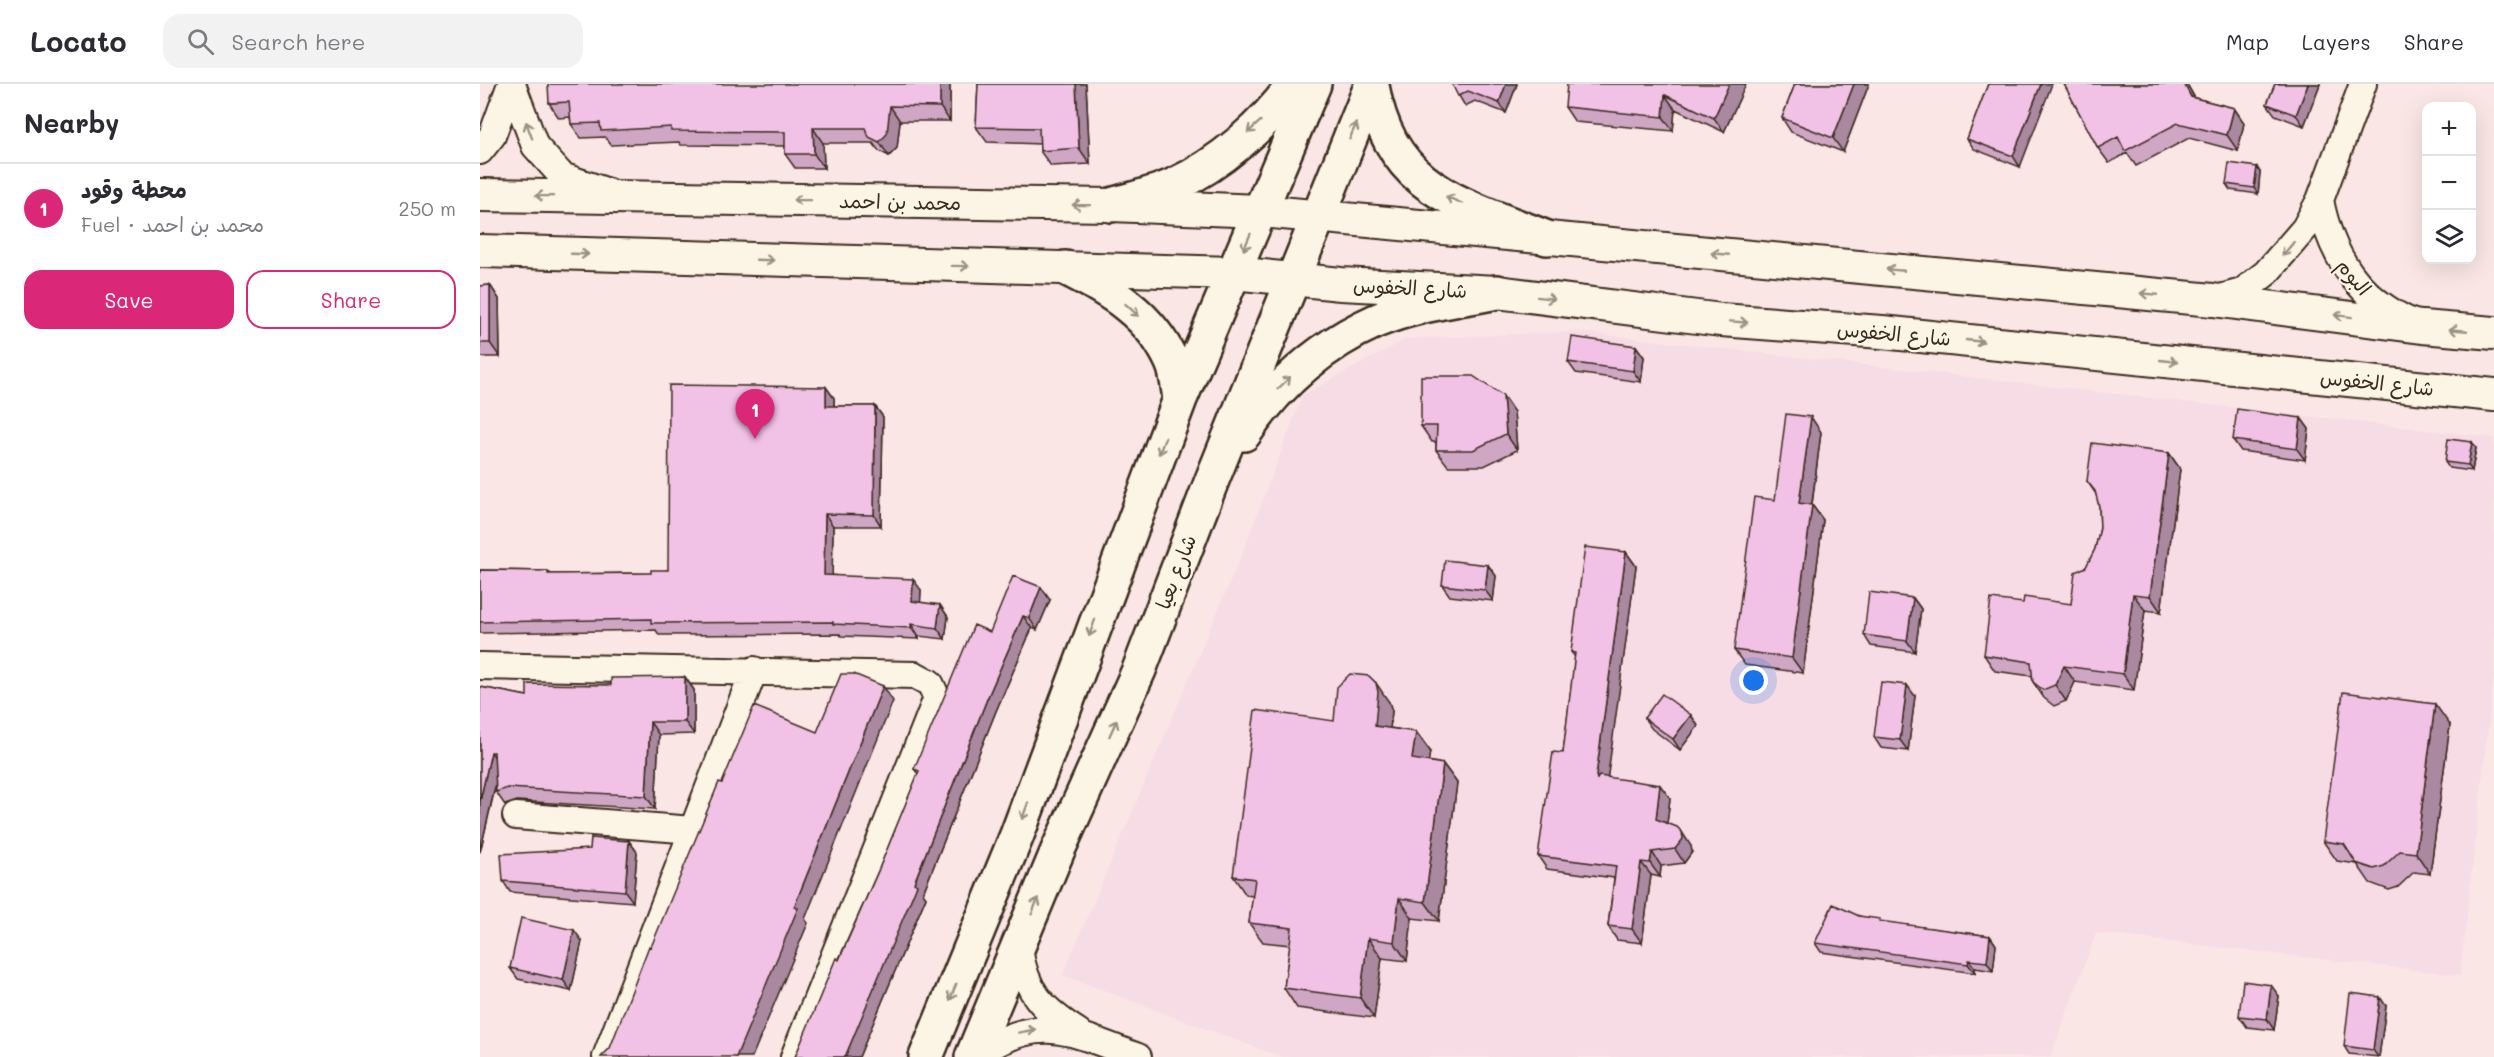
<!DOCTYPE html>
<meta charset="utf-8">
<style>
body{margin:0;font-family:Mali,"Playpen Sans Arabic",sans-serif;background:#f2f2f3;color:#2b2b33}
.controls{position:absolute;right:18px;top:18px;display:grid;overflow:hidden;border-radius:12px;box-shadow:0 6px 24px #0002}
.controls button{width:54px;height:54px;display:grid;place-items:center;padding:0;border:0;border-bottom:2px solid #e1e1e2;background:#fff;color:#2b2b33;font:30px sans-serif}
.you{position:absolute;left:1274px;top:597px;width:21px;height:21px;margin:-15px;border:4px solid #fff;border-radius:50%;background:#1a73e8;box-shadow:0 0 0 9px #1a73e833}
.badge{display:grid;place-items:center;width:39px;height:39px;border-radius:50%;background:#db2777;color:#fff;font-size:20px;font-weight:700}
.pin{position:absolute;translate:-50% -50px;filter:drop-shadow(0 2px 3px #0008)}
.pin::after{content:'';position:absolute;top:32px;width:21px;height:18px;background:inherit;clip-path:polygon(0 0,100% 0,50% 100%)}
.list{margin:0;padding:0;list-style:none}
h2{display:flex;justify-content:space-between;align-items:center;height:78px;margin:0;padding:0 24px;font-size:26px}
h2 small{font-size:20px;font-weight:400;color:#7c7c81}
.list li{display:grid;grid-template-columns:39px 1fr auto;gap:18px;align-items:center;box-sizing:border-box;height:90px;padding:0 24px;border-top:2px solid #e1e1e2}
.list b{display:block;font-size:22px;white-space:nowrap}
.list p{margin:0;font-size:20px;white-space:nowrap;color:#7c7c81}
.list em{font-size:20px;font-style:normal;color:#7c7c81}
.actions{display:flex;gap:12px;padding:18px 24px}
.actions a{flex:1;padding:14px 0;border:2px solid #db2777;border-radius:18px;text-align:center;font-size:21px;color:#db2777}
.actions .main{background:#db2777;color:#fff}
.icon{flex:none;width:33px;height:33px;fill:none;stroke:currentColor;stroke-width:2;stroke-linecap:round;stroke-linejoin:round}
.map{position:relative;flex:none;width:2014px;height:973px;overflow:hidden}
header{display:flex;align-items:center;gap:36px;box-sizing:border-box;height:84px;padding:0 30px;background:#fff;border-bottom:2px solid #e1e1e2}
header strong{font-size:28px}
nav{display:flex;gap:33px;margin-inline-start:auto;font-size:21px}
.search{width:420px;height:54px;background:#f2f2f3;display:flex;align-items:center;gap:15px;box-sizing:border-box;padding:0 21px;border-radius:18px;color:#7c7c81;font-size:22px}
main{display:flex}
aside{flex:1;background:#fff}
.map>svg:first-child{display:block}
.built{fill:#f7dbe5}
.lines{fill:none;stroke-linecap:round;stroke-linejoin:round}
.minor-casing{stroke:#3b2a1e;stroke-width:30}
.tertiary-casing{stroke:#3b2a1e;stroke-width:36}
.secondary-casing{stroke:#3b2a1e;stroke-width:38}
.minor{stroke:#fcf5e5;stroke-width:26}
.tertiary{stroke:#fcf5e5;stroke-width:32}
.secondary{stroke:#fcf5e5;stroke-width:33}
.wall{fill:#cfa7c5;stroke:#3b2a1e;stroke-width:1.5}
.shaded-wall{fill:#a988a0;stroke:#3b2a1e;stroke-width:1.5}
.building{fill:#f1c2e5;stroke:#3b2a1e;stroke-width:1.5}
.oneway{stroke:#9c9082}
.labels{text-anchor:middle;stroke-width:4.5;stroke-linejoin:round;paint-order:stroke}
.street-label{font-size:20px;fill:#3b2a1e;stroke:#fcf5e5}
</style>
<header>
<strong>Locato</strong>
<div class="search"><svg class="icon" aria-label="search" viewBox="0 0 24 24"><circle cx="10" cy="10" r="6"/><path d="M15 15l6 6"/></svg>Search here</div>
<nav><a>Map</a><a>Layers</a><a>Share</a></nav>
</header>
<main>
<aside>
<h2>Nearby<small></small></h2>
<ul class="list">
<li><span class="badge">1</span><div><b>محطة وقود</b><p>Fuel · محمد بن احمد</p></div><em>250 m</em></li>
</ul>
<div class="actions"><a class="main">Save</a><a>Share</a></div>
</aside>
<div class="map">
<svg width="2014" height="973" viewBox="0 0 2014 973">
<rect width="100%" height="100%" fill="#f9e6e5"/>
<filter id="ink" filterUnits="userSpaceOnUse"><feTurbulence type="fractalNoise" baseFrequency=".0167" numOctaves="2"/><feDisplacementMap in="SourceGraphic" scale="12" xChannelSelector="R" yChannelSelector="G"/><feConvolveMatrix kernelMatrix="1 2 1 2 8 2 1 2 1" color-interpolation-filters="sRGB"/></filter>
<g filter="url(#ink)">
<path class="built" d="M1098,248L2014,354V589L1980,891L1616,849L1570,973H802L583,891L765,463L823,311L927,255Z"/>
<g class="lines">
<g class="minor-casing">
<path id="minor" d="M32,0L55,62L82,92L128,108
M0,67L12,52L31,0
M1840,116C1851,173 1879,215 1933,239
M1733,216L1762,208L1786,189L1825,144L1840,116L1883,0
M0,582L435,591L450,599L457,614L314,973
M36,732L213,746
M539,864C545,907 562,925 598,948
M126,973L274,586
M495,973C558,927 592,948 658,973"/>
</g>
<g class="tertiary-casing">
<path id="tertiary" d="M0,111L631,121L780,127L1733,216L1942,243L2014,249
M0,167L753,189L861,200L1017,208L1241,236L1402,248L2014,311"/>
</g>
<g class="secondary-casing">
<path id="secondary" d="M892,2C911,107 980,119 1067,154
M631,121C652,115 674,110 694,101C739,81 785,41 814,0
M585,184C630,206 671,231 692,278C697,289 698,303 700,315
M764,350C797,301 840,262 896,237C933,221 977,216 1017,208
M446,973L537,751L700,315L834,0
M492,973L578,766L659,586L732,396L892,0"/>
</g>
<use href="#minor" class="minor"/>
<use href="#tertiary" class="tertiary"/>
<use href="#secondary" class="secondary"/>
</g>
<path class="wall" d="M470,0V37H420L417,64L409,72L399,67L393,59H343L344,84H315L305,70V62L201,61L199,58L131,61L125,53L101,54L91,40L90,33L79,34L69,19Z
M498,0H606L610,80L571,82L560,67V60L507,58L496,43Z
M972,0H1037L1026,29L995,17L985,22Z
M1266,0L1244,48L1195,25L1193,47L1095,38L1085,23Z
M1315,0H1389L1363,68L1311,48L1302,34Z
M1508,0L1540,83L1494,65L1487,55Z
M1584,0H1707L1715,14L1754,24L1764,39L1758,67L1709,54L1656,82L1647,69L1629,79L1618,64Z
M1795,0H1840L1824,42L1795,31L1787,20Z
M1780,88L1778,110L1750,106L1746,100Z
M10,201L19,215L20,273H0V202Z
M1156,262L1164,273L1161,298L1096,289L1088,278Z
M346,303L354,314V322H395L403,333L401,442H353L352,491L441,506L440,519L460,521L468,533L465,555L439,552V555L361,552L360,550L179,551L176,546L0,549V486L68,487L71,490L171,489L188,486Z
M1034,328L1037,366L1004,382H968L956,366V358H952L941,342Z
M1821,334L1829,345L1825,376L1761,367L1753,356Z
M1341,348L1332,421L1343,436L1323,589L1265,581L1254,566L1295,416Z
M1992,358L1996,364L1992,387L1969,384L1965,378Z
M1689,369L1700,385L1681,528L1665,526L1654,606L1595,598L1586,617L1574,622L1564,614L1553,598L1552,592L1515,587L1504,571L1543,519L1591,520L1606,483L1615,465L1620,444L1619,422L1616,410L1607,397Z
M1146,468L1156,482L1127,693L1190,714L1187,739L1211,762L1212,768L1204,779L1181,782L1180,793L1171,791L1162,859L1137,856L1128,842L1134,794L1067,785L1058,772L1083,669L1095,573L1091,568Z
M1008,481L1016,492L1013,517L970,512L962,501Z
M1433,514L1441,525L1435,568L1391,562L1384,551Z
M570,516L557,546L552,544L516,627L443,809L446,813L379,973H315L399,785L438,690L434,685L510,548Z
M205,593L214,606V650L179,651L175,725L37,717L25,721L16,708V700L0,768V603L47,612L131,601Z
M1435,612L1428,667L1401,664L1394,653Z
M909,618L912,627L910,644L936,648L950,667L948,677L963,680L977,699L959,837L932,834L927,877L902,874L894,934L817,924L804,904L810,861L783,858L769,839L773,812L766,811L753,792L854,637Z
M1211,631L1218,642L1200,666L1172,645L1164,634Z
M1970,641L1950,790L1934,788L1918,803L1909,806L1890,799L1877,780L1857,777L1843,757Z
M149,757L157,768L153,818L30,808L23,797L110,765Z
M1379,832L1402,838L1510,852L1516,861L1513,887L1495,884V889L1341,868L1335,859Z
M102,857L91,907L38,895L30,884Z
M1799,912L1794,946L1767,943L1759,932Z
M1906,922L1899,973L1869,970L1864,962Z"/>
<path class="shaded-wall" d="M460,0H470V37L460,23Z
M596,0H606L610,80L599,64Z
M1026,0H1037L1026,29L1019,19Z
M1249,0H1266L1244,48L1234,34Z
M1374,0H1389L1363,68L1353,54Z
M1561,0H1572L1540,83L1533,72Z
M1704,0H1707L1722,29L1711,13Z
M1828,0H1840L1824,42L1816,31Z
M1185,11L1195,25L1193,47L1183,33Z
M410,22L420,37L417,64L409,72L399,58Z
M1754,24L1764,39L1758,67L1747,51Z
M333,44L343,59L344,84L334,70Z
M1777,83L1780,88L1778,110L1774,104Z
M10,201L19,215L20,273L10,259Z
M1156,262L1164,273L1161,298L1153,287Z
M346,303L354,314V333L346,322Z
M1023,312L1034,328L1037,366L1026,350Z
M395,322L403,333L401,442L394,431Z
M1331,333L1341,348L1330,434L1319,419Z
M1821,334L1829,345L1825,376L1817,365Z
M1992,358L1996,364L1992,387L1988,381Z
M1689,369L1700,385L1681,528L1670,512Z
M1332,421L1343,436L1323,589L1312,574Z
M345,430L353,442L352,502L344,491Z
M1146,468L1156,482L1126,705L1116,692Z
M1008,481L1016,492L1013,517L1005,506Z
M433,495L441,506L440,529L432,517Z
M561,503L570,516L557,546L549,534Z
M1653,510L1665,526L1654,606L1643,590Z
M1433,514L1441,525L1435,568L1427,557Z
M460,521L468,533L465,555L457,544Z
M543,532L552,544L516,627L443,809L446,813L379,973H365L507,615Z
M431,540L439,552V555L431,544Z
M1584,582L1595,598L1586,617L1575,601Z
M205,593L214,606V650L205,638Z
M896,599L909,618L912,627L908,662L895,642Z
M1427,601L1435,612L1428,667L1420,656Z
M403,602L413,617L325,835L328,839L272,973H256L314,823Z
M1955,620L1970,641L1950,790L1936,769Z
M1211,631L1218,642L1200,666L1193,655Z
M170,638L179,651L175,725L166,712Z
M936,648L950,667L946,694L932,675Z
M11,668L20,681L0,768V717Z
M963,680L977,699L959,837L945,818Z
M1180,701L1190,714L1186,748L1176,735Z
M1202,748L1211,762L1212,768L1204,779L1195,765Z
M149,757L157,768L153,818L145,807Z
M1172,768L1181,782L1180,793L1170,779Z
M1161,778L1171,791L1162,859L1152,845Z
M919,814L932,834L927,877L914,858Z
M94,846L102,857L91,907L83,896Z
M1510,852L1516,861L1513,887L1507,878Z
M888,854L902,874L894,934L880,914Z
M1489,876L1495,884V889L1488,880Z
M1791,901L1799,912L1794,946L1787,935Z
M1900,913L1906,922L1899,973H1898L1893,966Z"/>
<path class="building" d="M68,0H460V23L410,22L407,50L399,58L389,53L385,44H333L334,70H305V48L191,47V43L121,47L120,39L91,40L89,18L69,19Z
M498,0H596L599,64L560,67L559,44L496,43Z
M972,0H1026L1019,19L988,7L978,12Z
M1087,0H1249L1234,34L1185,11L1183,33L1085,23Z
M1315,0H1374L1353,54L1302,34Z
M1508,0H1561L1533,72L1487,55Z
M1584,0H1704L1711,13L1754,24L1747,51L1698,39L1645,67L1638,53L1618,64Z
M1795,0H1828L1816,31L1787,20Z
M1749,79L1777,83L1774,104L1746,100Z
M10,201V259H0V202Z
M1092,253L1156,262L1153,287L1088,278Z
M941,292H993L1023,312L1026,350L993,366H956L957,342H941Z
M189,301L346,303V322H395L394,431L345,430L344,491L433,495L432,517L460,521L457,544L431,540V544L353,540V538L171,539V535L0,538V486L68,487V490L171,489V486H188Z
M1757,325L1821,334L1817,365L1753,356Z
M1306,330L1331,333L1319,419L1332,421L1312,574L1254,566L1274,413L1295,416Z
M1968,355L1992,358L1988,381L1965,378Z
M1612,359L1689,369L1670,512L1653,510L1643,590L1584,582L1575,601L1563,606L1553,598L1551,578L1504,571L1511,515L1543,519L1544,513L1591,520L1595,488L1606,483L1615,465L1620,444L1619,422L1615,407L1607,397Z
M1105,463L1146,468L1116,692L1117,695L1119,692L1180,701L1176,735L1197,743L1202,748L1203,755L1195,765L1172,768L1170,779L1161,778L1152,845L1128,842L1136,782L1058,772L1073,668L1083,669L1095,569L1091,568Z
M965,476L1008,481L1005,506L962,501Z
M533,492L561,503L549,534L543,532L507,615L434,799L437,801L365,973H315L356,874L359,876L399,785L439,687L434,685L494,541L510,548Z
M1389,508L1433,514L1427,557L1384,551Z
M361,590H374L403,602L314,823L318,824L256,973H121L130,964L169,862L171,863L239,698L242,699L274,622L337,648Z
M870,590L889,592L896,599L898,608L895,642L936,648L932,675L963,680L945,818L919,814L914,858L888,854L880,914L804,904L812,844L769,839L775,795L753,792L775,626L854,637L857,603Z
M205,593V638H170L166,712L28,704L16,708L14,668H11L0,717V603L47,612V600L131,601V594Z
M1401,598L1427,601L1420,656L1394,653Z
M1863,608L1955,620L1936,769L1920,767L1904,782L1894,785L1876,779L1864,760L1843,757Z
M1182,610L1211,631L1193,655L1164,634Z
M111,754L149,757L145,807L23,797L21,770L110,765Z
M1353,820L1379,832L1400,835L1399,837L1510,852L1507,878L1489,876L1488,880L1335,859Z
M41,834L94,846L83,896L30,884Z
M1763,897L1791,901L1787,935L1759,932Z
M1870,909L1900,913L1893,966L1864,962Z"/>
<defs><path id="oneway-shaft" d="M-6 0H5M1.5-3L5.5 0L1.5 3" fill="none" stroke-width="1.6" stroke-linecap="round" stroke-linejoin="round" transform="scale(1.5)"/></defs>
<g class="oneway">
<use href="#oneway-shaft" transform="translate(774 43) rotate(138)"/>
<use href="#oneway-shaft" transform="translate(49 46) rotate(-110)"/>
<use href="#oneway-shaft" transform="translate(873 47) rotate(-67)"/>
<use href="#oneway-shaft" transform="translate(64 112) rotate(-179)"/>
<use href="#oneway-shaft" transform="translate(322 116) rotate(-179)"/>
<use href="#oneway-shaft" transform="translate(974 116) rotate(-157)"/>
<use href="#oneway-shaft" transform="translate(601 121) rotate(-179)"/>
<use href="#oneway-shaft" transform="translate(767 158) rotate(113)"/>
<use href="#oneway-shaft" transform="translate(1808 165) rotate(130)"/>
<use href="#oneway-shaft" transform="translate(100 170) rotate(2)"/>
<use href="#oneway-shaft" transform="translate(1240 170) rotate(-175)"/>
<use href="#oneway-shaft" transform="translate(285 176) rotate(2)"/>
<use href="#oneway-shaft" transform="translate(480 182) rotate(1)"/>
<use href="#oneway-shaft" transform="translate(1415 186) rotate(-175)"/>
<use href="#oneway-shaft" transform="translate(1669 210) rotate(-175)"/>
<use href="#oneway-shaft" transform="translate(1066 214) rotate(7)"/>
<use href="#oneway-shaft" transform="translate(652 226) rotate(42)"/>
<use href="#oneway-shaft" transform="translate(1863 232) rotate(-173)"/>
<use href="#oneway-shaft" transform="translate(1259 238) rotate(4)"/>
<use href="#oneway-shaft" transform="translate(1978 246) rotate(-175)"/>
<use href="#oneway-shaft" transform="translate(1495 257) rotate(6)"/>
<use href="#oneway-shaft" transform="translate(1689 277) rotate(6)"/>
<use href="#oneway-shaft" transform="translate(804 299) rotate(-44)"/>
<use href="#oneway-shaft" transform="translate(682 362) rotate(111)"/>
<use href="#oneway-shaft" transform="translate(612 544) rotate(110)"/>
<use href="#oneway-shaft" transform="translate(633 644) rotate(-66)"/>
<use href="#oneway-shaft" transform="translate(545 727) rotate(110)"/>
<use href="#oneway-shaft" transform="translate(555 822) rotate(-68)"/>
<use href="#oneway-shaft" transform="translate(473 908) rotate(112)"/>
<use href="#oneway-shaft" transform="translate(547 947) rotate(-10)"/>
</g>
</g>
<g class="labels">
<g class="street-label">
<text transform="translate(420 118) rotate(1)" y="7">محمد بن احمد</text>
<text transform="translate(1874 193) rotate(51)" y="7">البوم</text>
<text transform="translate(930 204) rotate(3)" y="7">شارع الخفوس</text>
<text transform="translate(1414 250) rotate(5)" y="7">شارع الخفوس</text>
<text transform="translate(1897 299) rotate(6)" y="7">شارع الخفوس</text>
<text transform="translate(696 488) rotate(-69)" y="7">شارع بعيا</text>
</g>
</g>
</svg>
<div class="controls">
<button>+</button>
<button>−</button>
<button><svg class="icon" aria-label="layers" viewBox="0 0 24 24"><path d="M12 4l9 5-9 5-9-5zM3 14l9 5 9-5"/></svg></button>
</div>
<div class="you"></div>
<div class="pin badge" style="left:275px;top:355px">1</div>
</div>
</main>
